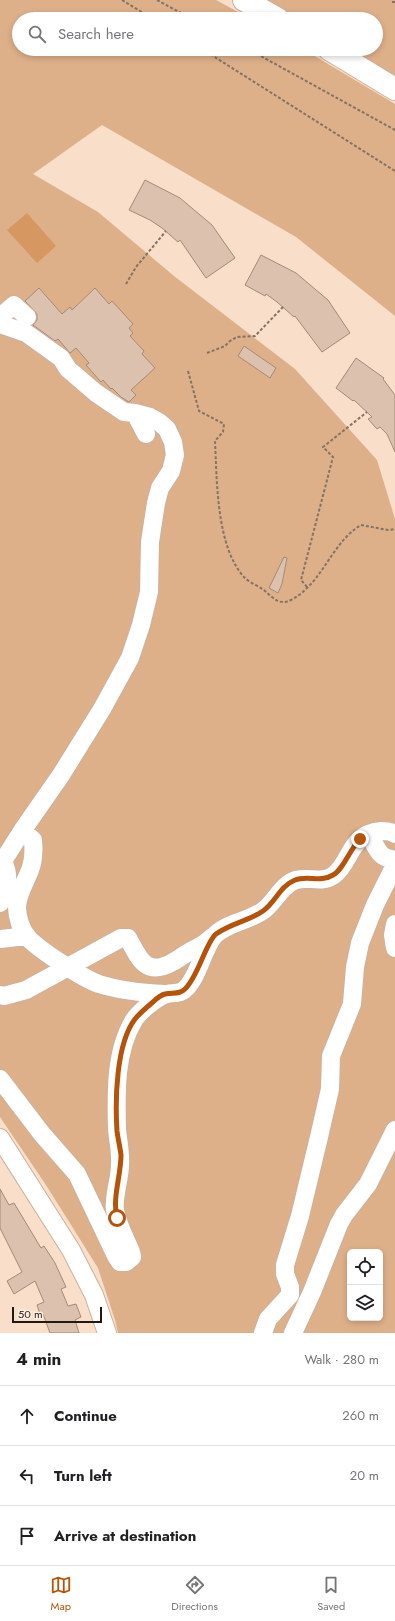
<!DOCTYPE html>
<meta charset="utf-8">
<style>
body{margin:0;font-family:Jost,sans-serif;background:#f2f2f2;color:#202124}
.controls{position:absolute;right:12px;bottom:12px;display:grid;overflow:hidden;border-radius:6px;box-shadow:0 2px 6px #0003}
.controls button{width:36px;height:36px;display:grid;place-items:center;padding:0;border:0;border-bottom:1px solid #e0e0e0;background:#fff;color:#202124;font:20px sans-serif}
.scale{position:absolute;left:12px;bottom:10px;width:90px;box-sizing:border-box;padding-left:4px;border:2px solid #231912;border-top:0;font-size:11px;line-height:14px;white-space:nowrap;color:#231912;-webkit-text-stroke:3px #feeee1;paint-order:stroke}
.stop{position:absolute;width:12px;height:12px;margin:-9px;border:3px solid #b45309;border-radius:50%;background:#fff}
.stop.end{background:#b45309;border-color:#fff;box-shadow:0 1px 4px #0008}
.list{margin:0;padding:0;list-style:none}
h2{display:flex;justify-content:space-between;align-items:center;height:52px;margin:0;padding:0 16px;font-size:17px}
h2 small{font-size:13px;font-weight:400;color:#757577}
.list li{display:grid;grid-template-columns:26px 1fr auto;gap:12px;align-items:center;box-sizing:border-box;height:60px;padding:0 16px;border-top:1px solid #e0e0e0}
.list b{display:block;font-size:15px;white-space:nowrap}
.list em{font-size:13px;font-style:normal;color:#757577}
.icon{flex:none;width:22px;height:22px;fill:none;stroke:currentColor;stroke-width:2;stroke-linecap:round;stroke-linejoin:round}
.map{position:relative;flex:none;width:395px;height:1333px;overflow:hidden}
.search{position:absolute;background:#fff;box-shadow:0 2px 6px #0003;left:12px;right:12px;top:12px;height:44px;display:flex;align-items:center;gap:10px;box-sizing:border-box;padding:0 14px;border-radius:22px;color:#757577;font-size:15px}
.sheet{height:232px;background:#fff}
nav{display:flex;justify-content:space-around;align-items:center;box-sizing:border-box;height:56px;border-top:1px solid #e0e0e0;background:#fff;font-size:11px;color:#757577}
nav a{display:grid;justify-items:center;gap:2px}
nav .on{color:#b45309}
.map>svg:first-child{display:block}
.green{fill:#deb08a;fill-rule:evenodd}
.water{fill:#d69761}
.building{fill:#dcc2ae;stroke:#a38b77}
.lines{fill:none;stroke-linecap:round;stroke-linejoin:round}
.minor-casing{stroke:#cbb29d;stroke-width:20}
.major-casing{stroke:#cbb29d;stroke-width:24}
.path{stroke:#847265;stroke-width:2;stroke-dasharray:3 2;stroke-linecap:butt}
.minor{stroke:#fff;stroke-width:18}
.major{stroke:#fff;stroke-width:22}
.route{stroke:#b45309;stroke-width:5}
</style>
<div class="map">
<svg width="395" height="1333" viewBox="0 0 395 1333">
<rect width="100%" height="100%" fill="#f9dec9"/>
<path class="green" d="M0,0H216L251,19H19V49H303L395,104V316L296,237L102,125L33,174L98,212L174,276L295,369L377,460L395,519V1333H118L115,1320L98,1268L46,1185L0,1117ZM350,1252H380V1318H350Z
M260,0H395V76L348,49H376V19H294Z"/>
<path class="water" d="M27,213L56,246L37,263L7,230Z"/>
<path class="building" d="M145,180L180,198L212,225L235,258L206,278L180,240L178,242L162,228L150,220L129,210Z
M261,255L296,273L328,300L350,333L322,352L295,316L294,317L277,302L266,294L265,296L245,285Z
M39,288L62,314L70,307L72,310L95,288L109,304L112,301L133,324L129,328L133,333L130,336L144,351L142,354L155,368L131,390L136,395L129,402L121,397L112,388L111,389L103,380L101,382L86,365L89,363L76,348L70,353L58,339L55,341L33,325L37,320V314L25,301Z
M244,346L276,368L270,378L238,356Z
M356,358L384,378L383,379L395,395V452L387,434L380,427L377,429L368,419L372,417L354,400L353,401L336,388Z
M284,557L287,558L282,584L278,593L269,588Z
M0,1189L9,1205L14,1203L41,1248L44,1246L55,1263L66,1287L61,1289L68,1306L76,1304L81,1317L75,1320L79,1333H50L43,1314H40L37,1305L44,1302L35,1281L14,1294L7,1281L22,1272L0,1228Z"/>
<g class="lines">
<g class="minor-casing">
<path id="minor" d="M0,317L14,305L27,317
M0,318L3,325L26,333L61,358L68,369L96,393L124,412L135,413L146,434
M135,413L150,417L159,422L167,429L173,442L175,455L171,471L160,488L156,503L150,542L149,592L141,625L130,658L102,709L61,775L22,831L33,840C34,851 34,860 30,870C26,881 17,895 17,907C17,917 21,930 28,938C41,951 82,978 99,984C121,991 143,993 165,994
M0,903C6,886 11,878 3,861L22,831
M395,924L393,935L395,948
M0,939L27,936
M0,995L4,996L26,990L121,938H128C140,960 146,977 173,962C179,959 183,955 189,952C199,946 203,946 212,937
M0,1079L42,1134L77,1174L116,1256L120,1262H126L132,1257L131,1252C126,1239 117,1224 115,1210C113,1197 120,1179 120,1165C121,1153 118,1141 117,1129C116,1093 115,1051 134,1020C139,1012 156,998 164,995C171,992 178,995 184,990C198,979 204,946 215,935C228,922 250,921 264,910C275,902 282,884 296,880C309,876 322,884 334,875C352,861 349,834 381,831C386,831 391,831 395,834
M0,1138L71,1250L94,1295L107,1333
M263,1333L268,1319L290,1295V1287L285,1274V1265L300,1216L319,1137L330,1089L331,1056L352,1004L355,967L360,943L375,905L392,871L394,864L391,859C377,857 377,845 368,835
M293,1333L312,1292L339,1224L344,1215L368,1184L395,1130"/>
</g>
<g class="major-casing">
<path id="major" d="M244,0L278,19
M329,49L395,89"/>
</g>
<path class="path" d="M122,0L153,19
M157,0L192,19
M392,2H395
M202,49L395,171
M248,49L395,130
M126,284L136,267L166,231
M207,353L225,346L230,341L237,337L255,336L283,307
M188,371L199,411L224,424L223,432L215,441C217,480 216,548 245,578C250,583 259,586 265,591C273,598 280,606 291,600C323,583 331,543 361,525L388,530L395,529
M307,587L301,580L333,457L323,447L367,412"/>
<use href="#minor" class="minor"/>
<use href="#major" class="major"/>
</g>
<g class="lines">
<path class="route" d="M117,1218C112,1198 121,1176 121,1155C120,1147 118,1139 117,1131C115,1100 116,1044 135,1019C140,1013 147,1007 153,1002C156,999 161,995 165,994C173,992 179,995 185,989C198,977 206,942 216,934C231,923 249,921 263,911C275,903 280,886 295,880C308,875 320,883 333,875C343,870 350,849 360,839"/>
</g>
</svg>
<div class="controls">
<button><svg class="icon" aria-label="locate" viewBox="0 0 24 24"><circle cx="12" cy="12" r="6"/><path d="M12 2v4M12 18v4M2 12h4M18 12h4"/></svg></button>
<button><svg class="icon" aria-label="layers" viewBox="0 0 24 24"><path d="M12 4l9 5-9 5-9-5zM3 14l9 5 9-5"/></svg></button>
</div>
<div class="scale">50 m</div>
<div class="stop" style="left:117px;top:1218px"></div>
<div class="stop end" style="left:360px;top:839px"></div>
<div class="search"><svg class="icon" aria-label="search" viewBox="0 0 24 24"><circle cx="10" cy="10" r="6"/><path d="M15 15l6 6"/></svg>Search here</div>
</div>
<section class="sheet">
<h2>4 min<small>Walk · 280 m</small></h2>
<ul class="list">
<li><svg class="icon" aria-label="ahead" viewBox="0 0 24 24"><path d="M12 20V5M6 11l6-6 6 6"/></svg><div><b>Continue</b></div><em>260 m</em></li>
<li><svg class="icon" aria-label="left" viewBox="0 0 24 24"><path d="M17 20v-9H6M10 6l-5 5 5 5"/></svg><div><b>Turn left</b></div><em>20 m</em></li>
<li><svg class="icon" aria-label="arrive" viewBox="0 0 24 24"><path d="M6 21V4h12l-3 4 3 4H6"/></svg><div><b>Arrive at destination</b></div></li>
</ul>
</section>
<nav>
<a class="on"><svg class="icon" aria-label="map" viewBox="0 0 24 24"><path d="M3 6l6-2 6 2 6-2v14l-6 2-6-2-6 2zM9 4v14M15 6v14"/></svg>Map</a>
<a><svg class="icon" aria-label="directions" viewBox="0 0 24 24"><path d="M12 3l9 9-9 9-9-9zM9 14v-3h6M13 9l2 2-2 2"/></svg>Directions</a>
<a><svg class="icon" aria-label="saved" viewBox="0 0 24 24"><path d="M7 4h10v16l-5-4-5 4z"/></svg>Saved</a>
</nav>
